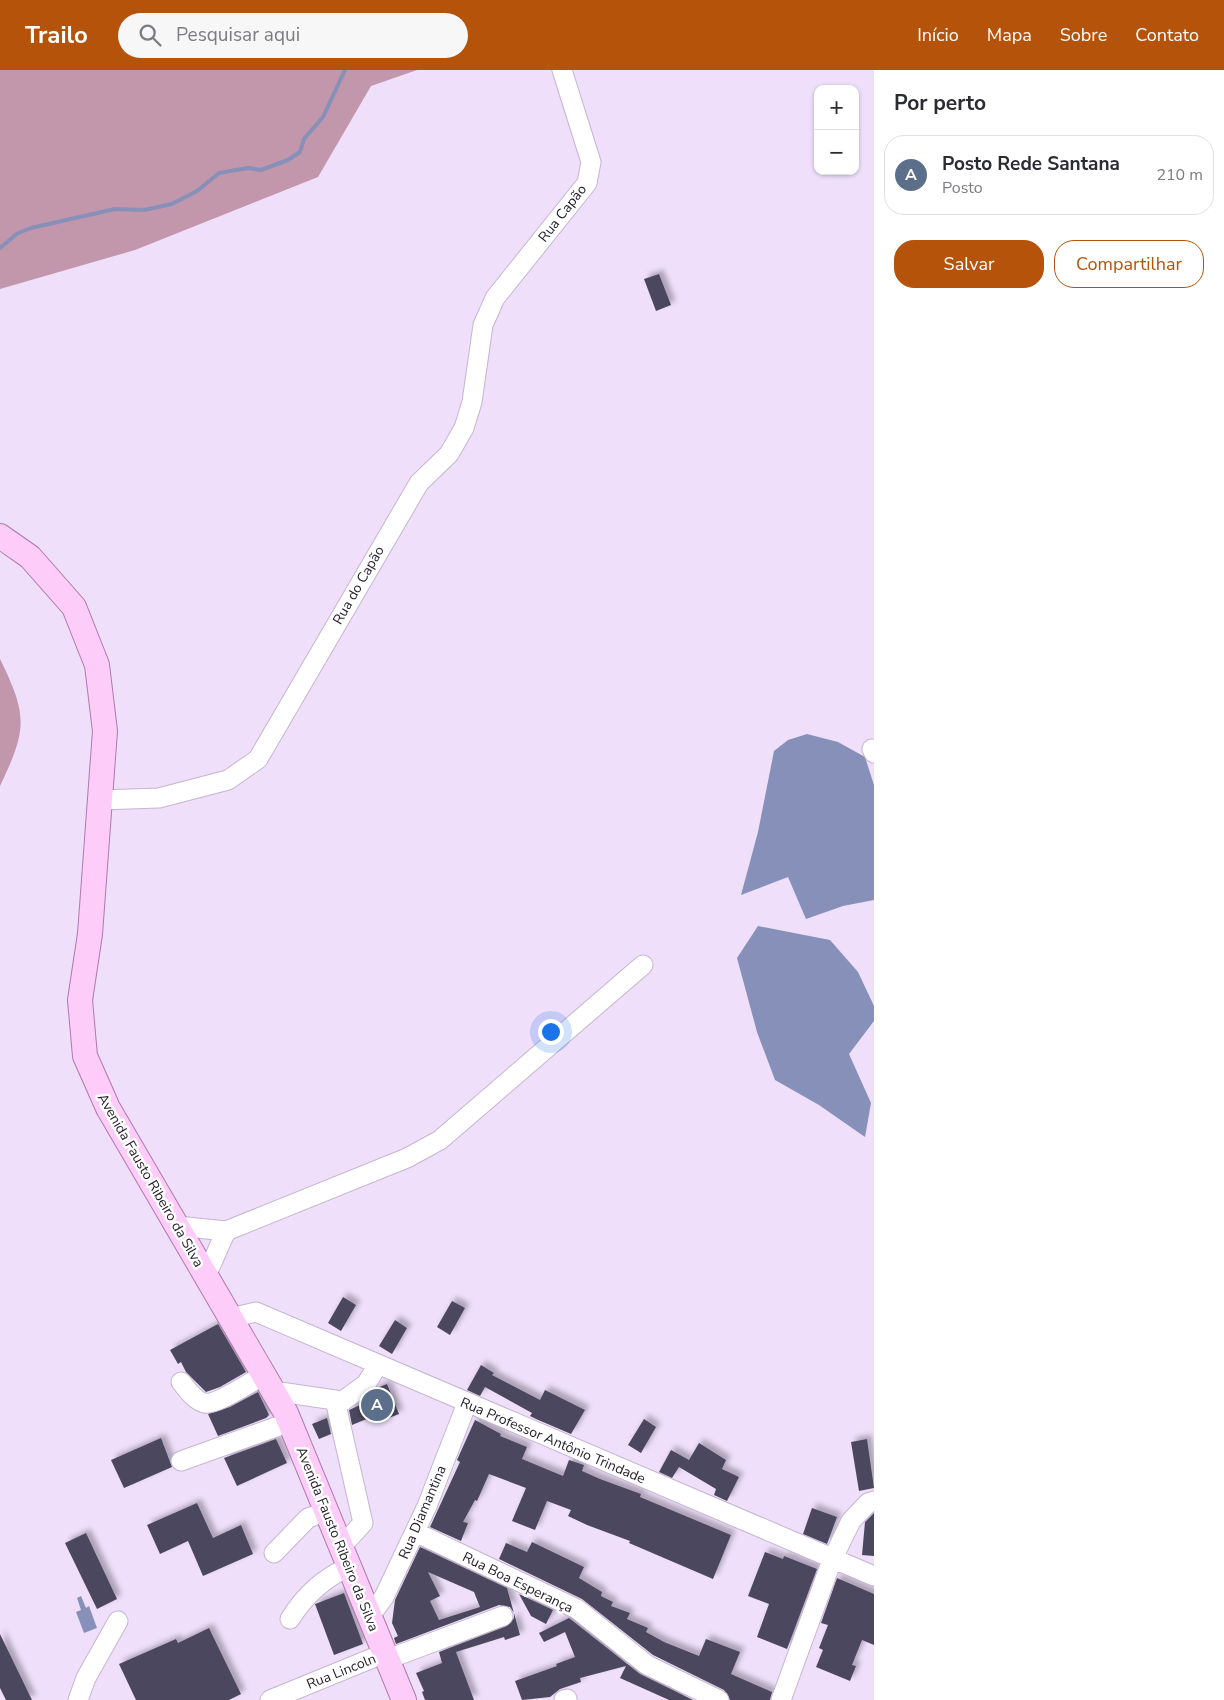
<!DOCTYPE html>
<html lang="pt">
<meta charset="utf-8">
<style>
body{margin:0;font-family:"Nunito Sans",sans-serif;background:#f7f7f7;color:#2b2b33}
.controls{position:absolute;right:15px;top:15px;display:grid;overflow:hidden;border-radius:10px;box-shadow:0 1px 4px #0004}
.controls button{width:45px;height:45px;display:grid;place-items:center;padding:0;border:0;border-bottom:1px solid #e1e1e2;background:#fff;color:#2b2b33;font:25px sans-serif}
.you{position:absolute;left:550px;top:961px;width:18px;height:18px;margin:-12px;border:4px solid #fff;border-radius:50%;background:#1a73e8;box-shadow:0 0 0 8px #1a73e833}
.badge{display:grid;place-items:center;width:32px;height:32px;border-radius:50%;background:#b45309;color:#fff;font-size:16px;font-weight:700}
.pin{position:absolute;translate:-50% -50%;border:2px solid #fff;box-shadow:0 1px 5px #0006}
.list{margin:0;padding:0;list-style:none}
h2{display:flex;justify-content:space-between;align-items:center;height:65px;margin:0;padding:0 20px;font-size:21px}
h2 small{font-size:16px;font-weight:400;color:#7c7c81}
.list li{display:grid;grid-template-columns:32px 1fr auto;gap:15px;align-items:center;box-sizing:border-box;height:80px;margin:0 10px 10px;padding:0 10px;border:1px solid #e1e1e2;border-radius:20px}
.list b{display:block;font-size:19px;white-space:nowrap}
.list p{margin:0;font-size:16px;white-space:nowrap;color:#7c7c81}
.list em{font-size:16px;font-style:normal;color:#7c7c81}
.actions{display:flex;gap:10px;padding:15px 20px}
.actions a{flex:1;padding:11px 0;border:1px solid #b45309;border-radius:20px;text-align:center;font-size:18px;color:#b45309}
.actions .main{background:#b45309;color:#fff}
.icon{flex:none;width:28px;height:28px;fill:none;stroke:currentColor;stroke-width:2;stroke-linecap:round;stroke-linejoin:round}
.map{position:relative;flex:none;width:874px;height:1630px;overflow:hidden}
header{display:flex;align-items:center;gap:30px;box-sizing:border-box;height:70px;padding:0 25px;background:#b45309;color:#fff}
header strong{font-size:24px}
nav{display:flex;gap:28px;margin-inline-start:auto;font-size:18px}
.search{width:350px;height:45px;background:#f7f7f7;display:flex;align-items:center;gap:12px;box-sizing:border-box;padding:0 18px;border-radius:28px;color:#7c7c81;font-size:19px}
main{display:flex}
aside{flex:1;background:#fff}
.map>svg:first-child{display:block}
.forest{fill:#c296ab}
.water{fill:#8790b8}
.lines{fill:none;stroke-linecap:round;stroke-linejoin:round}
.stream{stroke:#8790b8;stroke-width:4}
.building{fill:#4b475f;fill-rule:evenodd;filter:url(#shadow)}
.minor-casing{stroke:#c5b5d0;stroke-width:21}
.major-casing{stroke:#af79ac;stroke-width:26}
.minor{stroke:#fff;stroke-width:19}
.major{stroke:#fdccf8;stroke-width:24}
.labels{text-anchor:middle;stroke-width:5;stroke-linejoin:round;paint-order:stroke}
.street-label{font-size:14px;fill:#221d26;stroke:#fff}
</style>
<header>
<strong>Trailo</strong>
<div class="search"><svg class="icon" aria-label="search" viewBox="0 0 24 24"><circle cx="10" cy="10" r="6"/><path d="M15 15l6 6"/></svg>Pesquisar aqui</div>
<nav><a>Início</a><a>Mapa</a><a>Sobre</a><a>Contato</a></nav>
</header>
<main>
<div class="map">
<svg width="874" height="1630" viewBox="0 0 874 1630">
<defs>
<filter id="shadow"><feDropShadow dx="4.5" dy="-4.5" stdDeviation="2.5" flood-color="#0004"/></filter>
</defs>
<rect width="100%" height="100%" fill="#efdffa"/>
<path class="forest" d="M0,0H417L371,16L318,107L135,180L0,219Z
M0,589C28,646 27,659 0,716Z"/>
<path class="water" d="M807,664L838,672L865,687L874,715V830L843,836L806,849L788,807L741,825L758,762L774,681L788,670Z
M758,856L830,870L858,902L874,936V951L849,984L871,1033L865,1067L819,1035L775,1010L757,962L737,888Z
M81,1526L86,1538L89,1536L97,1558L84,1563L76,1542L81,1540L77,1528Z"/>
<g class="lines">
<path class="stream" d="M0,178L18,163L31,158L115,139L144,140L172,134L197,121L219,103L248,98L261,100L288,90L300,82L304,69L323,47L345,0"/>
</g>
<path class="building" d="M659,204L671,235L656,241L644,209Z
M343,1227L356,1235L341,1261L328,1253Z
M452,1231L465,1238L450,1265L437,1257Z
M395,1250L407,1258L392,1284L379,1276Z
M218,1254L246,1302L220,1317L206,1322L186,1302L181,1292L178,1294L170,1280Z
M481,1295L494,1303L492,1305L540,1330L545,1320L585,1340L571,1364L536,1349L530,1346L532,1343L485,1317L480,1326L467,1320Z
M387,1314L399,1344L386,1349L381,1343L352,1355L349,1340L378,1327L375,1320L377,1318Z
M258,1322L269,1345L266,1348L218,1366L208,1344L230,1337Z
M327,1348L331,1364L319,1369L312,1354Z
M644,1349L656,1357L641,1383L628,1375Z
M475,1350L501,1364L500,1366L527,1377L522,1389L563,1406L569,1390L584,1395L582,1401L600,1409L641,1424L640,1427L731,1465L713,1509L629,1473L630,1471L587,1455L568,1446L571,1440L547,1431L535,1460L512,1451L526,1418L489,1404L477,1431L475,1430L463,1452L468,1453L461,1471L430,1457L460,1392L457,1390Z
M161,1368L172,1397L124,1418L111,1390Z
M276,1369L287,1393L237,1416L224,1388Z
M867,1369L874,1418L859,1421L851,1372Z
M699,1373L726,1390L722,1399L739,1407L727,1431L714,1425L716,1419L679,1397L672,1408L659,1402L671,1380L689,1390Z
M197,1433L213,1468L241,1455L253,1484L203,1506L188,1471L160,1484L147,1455Z
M812,1438L837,1447L827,1474L803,1464Z
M874,1443V1486L862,1485L865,1452Z
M86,1463L117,1529L97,1539L65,1473Z
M532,1472L584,1497L579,1508L602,1522L601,1526L613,1532L611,1536L630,1543L627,1549L648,1558L646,1562L664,1572L699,1586L706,1569L740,1582L731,1604L772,1622L770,1630H730L724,1620L653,1585L582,1529L499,1489L506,1473L527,1482Z
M420,1477L507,1518L520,1565L505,1570L504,1567L456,1582L474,1630H425L422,1622L424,1621L416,1603L442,1593L439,1582L507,1556L514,1548V1543L510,1537L499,1535L396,1574L394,1568L398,1566L392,1553L395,1530ZM428,1502L474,1522L480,1537L439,1550L430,1531L440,1526Z
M765,1482L783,1489L784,1486L817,1499L787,1579L757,1567L769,1534L748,1526Z
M837,1508L874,1524V1575L862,1570L852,1595L856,1596L850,1611L816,1597L823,1580L819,1578L828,1555L821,1553Z
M344,1523L363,1574L334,1585L315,1534Z
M519,1524L553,1540L546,1554L531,1546Z
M569,1548L640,1604L693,1630H669L620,1608L626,1596L580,1608L581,1612L560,1619L550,1627L522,1630L515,1611L557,1596L556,1594L575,1587L565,1562L544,1572L539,1563Z
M209,1558L241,1624L229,1630H136L119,1594L176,1569L178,1573Z
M0,1564L32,1630H6L0,1618Z"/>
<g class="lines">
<g class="minor-casing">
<path id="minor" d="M872,679L874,683
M100,730L159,728L228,710L258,689L419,413L449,384L464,358L472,332L483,255L495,228L587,113L591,92L562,0
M177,1156L226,1161L407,1088L440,1070L643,895
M206,1206L226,1161
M231,1248L256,1242L874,1506
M181,1312C187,1319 194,1330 204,1333C216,1336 252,1311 264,1305
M273,1321L335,1330L363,1453L341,1477
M336,1336L366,1314L378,1295
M181,1391L290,1352
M415,1462L577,1539L647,1595L719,1630
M274,1483L308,1448L326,1441
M370,1546L384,1527L427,1436L467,1333
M290,1549C305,1525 323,1508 349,1497
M388,1589L503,1546
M78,1630L86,1608L118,1551
M270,1630L385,1583
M564,1630L567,1629
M781,1630L832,1490L851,1451L868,1433L874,1431"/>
</g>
<g class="major-casing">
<path id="major" d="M0,466L30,487L74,537L97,595L105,661L90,864L80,930L85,986L108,1038L286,1343L404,1630"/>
</g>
<use href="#minor" class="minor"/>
<use href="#major" class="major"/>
</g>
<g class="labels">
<g class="street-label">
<text transform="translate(562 143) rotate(-52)" y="5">Rua Capão</text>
<text transform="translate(358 515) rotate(-60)" y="5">Rua do Capão</text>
<text transform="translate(151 1110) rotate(60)" y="5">Avenida Fausto Ribeiro da Silva</text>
<text transform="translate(553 1370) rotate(23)" y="5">Rua Professor Antônio Trindade</text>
<text transform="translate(422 1442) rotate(-67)" y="5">Rua Diamantina</text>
<text transform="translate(338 1469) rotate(68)" y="5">Avenida Fausto Ribeiro da Silva</text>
<text transform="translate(518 1512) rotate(26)" y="5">Rua Boa Esperança</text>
<text transform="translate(341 1601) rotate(-22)" y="5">Rua Lincoln</text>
</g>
</g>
</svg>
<div class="controls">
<button>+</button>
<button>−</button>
</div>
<div class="you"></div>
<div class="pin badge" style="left:377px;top:1335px;background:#5c6f8a">A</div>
</div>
<aside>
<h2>Por perto<small></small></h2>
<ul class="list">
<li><span class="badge" style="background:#5c6f8a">A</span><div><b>Posto Rede Santana</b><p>Posto</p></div><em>210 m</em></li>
</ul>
<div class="actions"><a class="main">Salvar</a><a>Compartilhar</a></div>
</aside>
</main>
